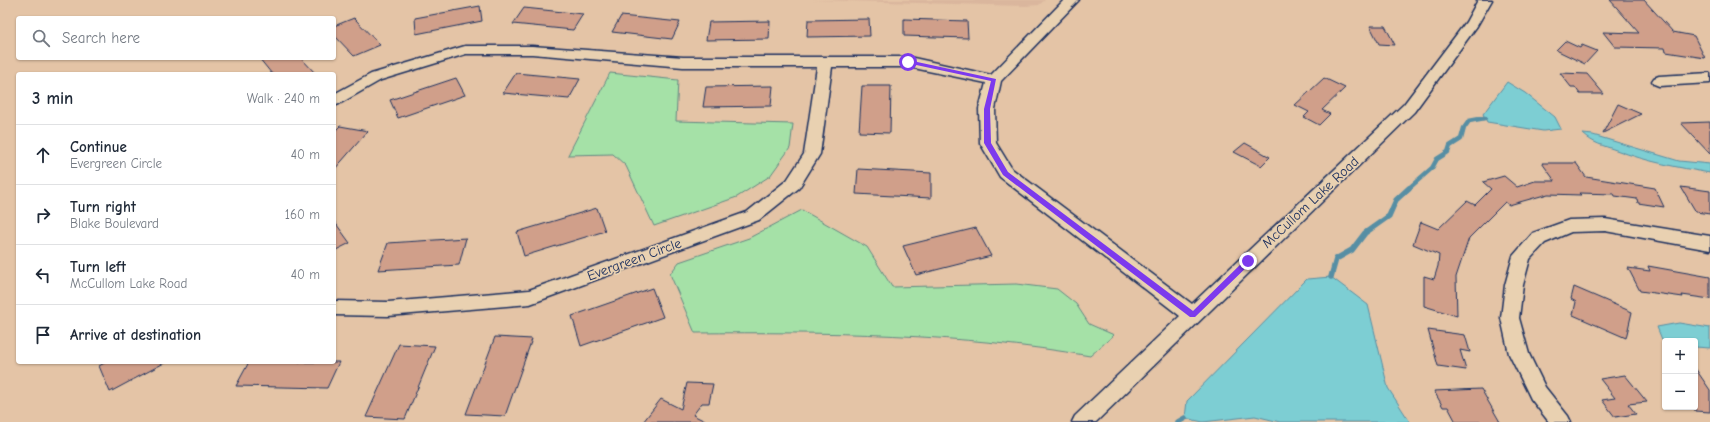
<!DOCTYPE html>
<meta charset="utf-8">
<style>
body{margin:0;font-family:"Comic Neue",sans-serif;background:#f6f6f7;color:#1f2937}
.controls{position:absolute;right:12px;bottom:12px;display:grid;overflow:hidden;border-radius:4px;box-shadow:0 1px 3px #0004}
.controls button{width:36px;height:36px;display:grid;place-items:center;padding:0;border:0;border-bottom:1px solid #e0e1e3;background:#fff;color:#1f2937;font:20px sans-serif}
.stop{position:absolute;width:12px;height:12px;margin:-9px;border:3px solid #7c3aed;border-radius:50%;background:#fff}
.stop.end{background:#7c3aed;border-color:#fff;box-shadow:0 1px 4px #0008}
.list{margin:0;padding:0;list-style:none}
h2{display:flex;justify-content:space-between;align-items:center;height:52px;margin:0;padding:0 16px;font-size:17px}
h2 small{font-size:13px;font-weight:400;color:#747a83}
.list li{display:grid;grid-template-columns:26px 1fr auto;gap:12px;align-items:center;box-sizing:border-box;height:60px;padding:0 16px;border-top:1px solid #e0e1e3}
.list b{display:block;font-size:15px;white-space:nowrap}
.list p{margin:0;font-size:13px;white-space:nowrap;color:#747a83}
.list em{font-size:13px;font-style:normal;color:#747a83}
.icon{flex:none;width:22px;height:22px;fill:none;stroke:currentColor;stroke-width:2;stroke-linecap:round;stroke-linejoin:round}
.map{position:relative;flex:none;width:1710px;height:422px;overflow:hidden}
.search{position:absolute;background:#fff;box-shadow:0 1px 3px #0004;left:16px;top:16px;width:320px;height:44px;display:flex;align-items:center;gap:10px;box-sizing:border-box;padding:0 14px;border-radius:4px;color:#747a83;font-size:15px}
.panel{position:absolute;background:#fff;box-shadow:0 1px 3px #0004;left:16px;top:72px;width:320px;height:292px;border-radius:4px}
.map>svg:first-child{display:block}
.built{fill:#dab69d}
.green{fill:#a5e1a7;stroke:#608882}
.water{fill:#7dced3;stroke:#568ea4}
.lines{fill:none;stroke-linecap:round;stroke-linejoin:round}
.stream-far1{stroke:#568ea4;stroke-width:4.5}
.stream{stroke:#568ea4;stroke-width:5.5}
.building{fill:#d09f8a;stroke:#1b2f5e}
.minor-casing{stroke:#1b2f5e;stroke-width:3}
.minor{fill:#e9d1b1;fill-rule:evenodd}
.route{fill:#7c3aed}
.labels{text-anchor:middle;stroke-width:3.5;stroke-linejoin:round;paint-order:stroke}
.street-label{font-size:14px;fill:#1b2f5e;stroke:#e9d1b1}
</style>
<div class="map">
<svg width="1710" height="422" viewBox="0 0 1710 422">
<rect width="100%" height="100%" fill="#e4c4a6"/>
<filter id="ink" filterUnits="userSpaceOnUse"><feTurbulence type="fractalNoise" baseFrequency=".025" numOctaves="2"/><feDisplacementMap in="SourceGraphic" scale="8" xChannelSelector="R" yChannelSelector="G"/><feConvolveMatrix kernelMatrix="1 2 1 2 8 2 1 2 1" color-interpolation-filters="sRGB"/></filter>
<g filter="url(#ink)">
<path class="built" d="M813,0H1045L1039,5L1025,6Z"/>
<path class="green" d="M610,73L678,80L676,121L793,124L790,148L770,176L737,197L654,226L626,166L613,154L568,155Z
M802,210L867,247L892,287L1016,284L1057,289L1076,304L1089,324L1114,335L1090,356C960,333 827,332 695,333L670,274L679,262L749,238Z"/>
<path class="water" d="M1507,82L1525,93L1555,117L1561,129L1543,131L1487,122L1483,114Z
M1583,134L1593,135L1679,161L1710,164V173C1676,167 1648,162 1616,150C1602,145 1594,144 1583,134Z
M1331,277L1368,305L1388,388L1410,422H1280L1255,416L1203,422L1185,418L1187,401L1307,279Z
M1679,323L1710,328V348L1695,347V341L1663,342L1657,327Z"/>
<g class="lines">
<path class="stream-far1" d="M1408,189L1432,168L1437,159L1448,152L1450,146L1461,139L1464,128L1469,121L1485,118"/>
<path class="stream" d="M1331,277L1336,259L1352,250L1365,233L1389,216L1396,200L1409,188
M1178,422L1185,418"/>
</g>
<path class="building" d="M1610,0H1644L1673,32L1694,36L1705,58L1666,52L1665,48L1615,47L1603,32L1639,33Z
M480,6L482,21L416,34L415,18Z
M524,8L583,14L573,30L513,24Z
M621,16L680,22L672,39L612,32Z
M354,18L380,45L354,56L334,35V26Z
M869,19L870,36L807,37L808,20Z
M904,19L967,21L968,38L904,36Z
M770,21L769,39L706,40L709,22Z
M1370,26H1385L1395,45L1379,44Z
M1565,41L1580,48L1582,45L1597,51L1585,64L1556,50Z
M259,58H301L316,74H272Z
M516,73L580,79L569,99L503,93Z
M1560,73L1587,74L1604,94H1580L1575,87H1571Z
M456,78L465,95L398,118L390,100Z
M1324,78L1345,88L1322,110L1330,114L1319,125L1304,117L1309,112L1295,105Z
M773,86L771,106L703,107L706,87Z
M862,86H891L890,133L859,132Z
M1618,104L1641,114L1603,133Z
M1710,122V154L1681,123Z
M340,126L368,131L334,170V132Z
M1245,143L1270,157L1261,166L1234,152Z
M1542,163H1576L1586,177L1655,188L1664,207L1638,203L1637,199L1615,196L1614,194L1579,193L1581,195L1548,194L1509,205L1505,202L1469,238L1456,277L1457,316L1424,306V276L1434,279L1438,266L1439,255L1413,244L1421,222L1438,229L1467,201L1475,205L1491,189L1483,182L1504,176L1517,187L1535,181H1555Z
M858,169L931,173V198L856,194Z
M1681,187L1710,191V214L1696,212Z
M597,208L605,231L524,256L517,232Z
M334,221L350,243L334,251Z
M976,228L991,256L916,275L903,246Z
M466,238L459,265L378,270L388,243Z
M1648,266L1710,277V299L1682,295L1683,297L1640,291L1628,268L1650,271Z
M1574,287L1632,312L1626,338L1573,315L1576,302L1571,299Z
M652,288L663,317L581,346L572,316Z
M1428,330L1465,335L1470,352L1460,350L1466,370L1438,366Z
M495,337L532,339L505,416L466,414Z
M399,344L435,346L405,419L366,417Z
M106,362H166L110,392L99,366Z
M249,362H339L327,388L236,386Z
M1695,368L1710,390V412L1695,411Z
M1625,375L1647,402L1628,404L1636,414L1615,417L1602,400L1615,398L1600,379Z
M687,383L713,384L709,403H702L693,415L707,422H643L661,399L681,409Z
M1481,389L1500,422H1456L1448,407H1443L1434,391Z"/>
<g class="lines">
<g class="minor-casing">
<path id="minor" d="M1064,0H1079L1001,81L995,109L996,143L1012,169L1192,304L1404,104L1466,22L1478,0H1492L1477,26L1414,112L1096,422H1072L1075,416L1180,316L1000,177L980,143L979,109L986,83L909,67H832L820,154L799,188L759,220L530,304L388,316L334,315V301L388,302L529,290L747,212L787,180L804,154L817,67H683L532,54H466L381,80L339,104L334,106V94L371,74L465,46H532L683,57H909L991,75Z
M1710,73V83L1659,86L1654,84L1652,81L1654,78L1659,76Z
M1605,219L1710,236V250L1605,231L1571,232L1545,243L1530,259L1523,285L1519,318L1529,354L1545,387L1568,416L1571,422H1549L1531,399L1509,354L1501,318L1505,285L1513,256L1533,233L1569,220Z"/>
</g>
<use href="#minor" class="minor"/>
</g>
</g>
<path class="route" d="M908,60L996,79L990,109L991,143L1008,172L1193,311L1246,259H1251V263L1195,317H1190L1003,175L984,143V109L991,81L907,63L906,62Z"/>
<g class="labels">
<g class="street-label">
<text transform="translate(1310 202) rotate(-43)" y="5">McCullom Lake Road</text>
<text transform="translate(634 259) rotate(-20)" y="5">Evergreen Circle</text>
</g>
</g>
</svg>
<div class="controls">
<button>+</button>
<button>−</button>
</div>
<div class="stop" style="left:908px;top:62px"></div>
<div class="stop end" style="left:1248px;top:261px"></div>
<div class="search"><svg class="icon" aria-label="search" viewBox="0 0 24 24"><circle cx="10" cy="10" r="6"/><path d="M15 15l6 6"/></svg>Search here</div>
<section class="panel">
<h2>3 min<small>Walk · 240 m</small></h2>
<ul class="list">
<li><svg class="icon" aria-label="ahead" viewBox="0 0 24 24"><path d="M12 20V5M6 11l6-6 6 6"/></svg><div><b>Continue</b><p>Evergreen Circle</p></div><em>40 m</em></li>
<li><svg class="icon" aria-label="right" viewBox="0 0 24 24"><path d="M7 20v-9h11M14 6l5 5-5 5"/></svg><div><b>Turn right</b><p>Blake Boulevard</p></div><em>160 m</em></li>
<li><svg class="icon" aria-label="left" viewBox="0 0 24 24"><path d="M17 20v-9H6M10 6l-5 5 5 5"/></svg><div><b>Turn left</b><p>McCullom Lake Road</p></div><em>40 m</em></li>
<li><svg class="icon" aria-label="arrive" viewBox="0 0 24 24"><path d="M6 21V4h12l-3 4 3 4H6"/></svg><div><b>Arrive at destination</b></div></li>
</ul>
</section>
</div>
